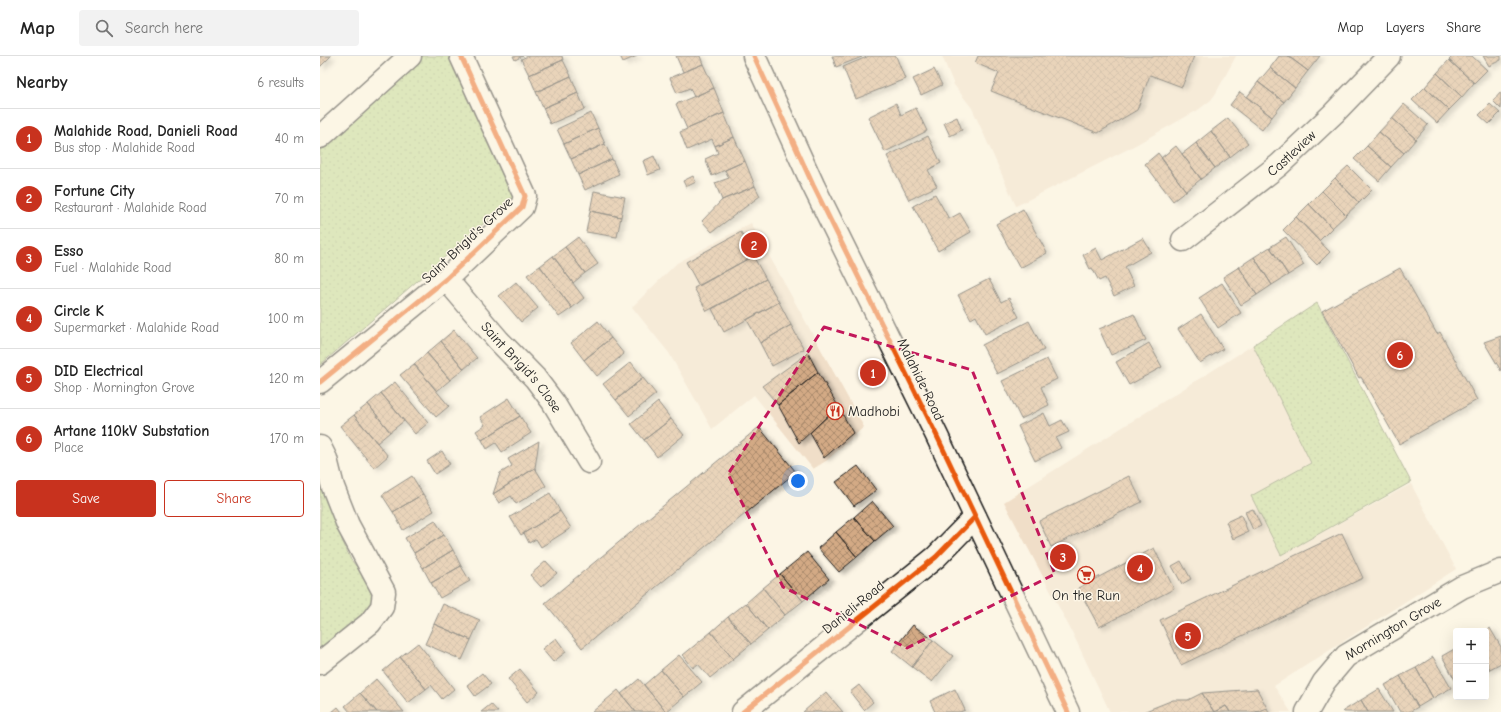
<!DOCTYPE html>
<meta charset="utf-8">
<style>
body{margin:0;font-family:"Comic Neue",sans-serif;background:#f2f2f2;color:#222}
.controls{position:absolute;right:12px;bottom:12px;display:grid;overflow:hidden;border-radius:4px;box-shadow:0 4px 16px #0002}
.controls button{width:36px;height:36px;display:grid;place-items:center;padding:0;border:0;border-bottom:1px solid #e0e0e0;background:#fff;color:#222;font:20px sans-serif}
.you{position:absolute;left:478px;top:425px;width:14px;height:14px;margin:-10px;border:3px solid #fff;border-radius:50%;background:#1a73e8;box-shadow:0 0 0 6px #1a73e833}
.badge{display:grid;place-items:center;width:26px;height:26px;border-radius:50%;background:#c8321e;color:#fff;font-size:13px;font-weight:700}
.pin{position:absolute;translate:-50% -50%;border:2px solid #fff;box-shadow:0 1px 4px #0006}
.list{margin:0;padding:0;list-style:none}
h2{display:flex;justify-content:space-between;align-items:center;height:52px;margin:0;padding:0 16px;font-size:17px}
h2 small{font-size:13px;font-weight:400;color:#767676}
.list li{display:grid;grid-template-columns:26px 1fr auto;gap:12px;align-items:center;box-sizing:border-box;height:60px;padding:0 16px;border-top:1px solid #e0e0e0}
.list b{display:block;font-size:15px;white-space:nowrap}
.list p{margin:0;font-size:13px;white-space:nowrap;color:#767676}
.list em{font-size:13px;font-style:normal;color:#767676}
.actions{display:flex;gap:8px;padding:12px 16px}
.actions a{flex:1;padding:9px 0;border:1px solid #c8321e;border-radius:4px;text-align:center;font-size:14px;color:#c8321e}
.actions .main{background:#c8321e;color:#fff}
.icon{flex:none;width:22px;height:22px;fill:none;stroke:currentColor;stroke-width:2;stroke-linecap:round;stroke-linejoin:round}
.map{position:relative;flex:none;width:1181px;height:656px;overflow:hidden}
header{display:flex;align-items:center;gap:24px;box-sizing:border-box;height:56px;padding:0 20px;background:#fff;border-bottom:1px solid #e0e0e0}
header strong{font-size:19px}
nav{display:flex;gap:22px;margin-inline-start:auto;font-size:14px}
.search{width:280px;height:36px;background:#f2f2f2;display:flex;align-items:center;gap:10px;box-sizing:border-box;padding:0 14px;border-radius:4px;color:#767676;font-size:15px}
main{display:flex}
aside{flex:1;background:#fff}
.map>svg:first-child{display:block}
.built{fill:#f0dec8}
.grass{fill:url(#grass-dots);stroke:#6c7854}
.building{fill:url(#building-cross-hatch);stroke:#1c1c1c;filter:url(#shadow)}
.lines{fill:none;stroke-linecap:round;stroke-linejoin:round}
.minor-casing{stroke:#1c1c1c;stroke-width:25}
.secondary-casing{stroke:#1c1c1c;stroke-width:25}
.minor{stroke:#fcf5e5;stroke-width:22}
.secondary{stroke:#fcf5e5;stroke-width:22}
.cycleway-casing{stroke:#fcf5e5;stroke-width:8}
.cycleway{stroke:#e8590c;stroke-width:5}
.marked{fill:none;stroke:#c2185b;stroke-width:3;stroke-dasharray:8 5;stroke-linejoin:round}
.labels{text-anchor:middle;stroke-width:3;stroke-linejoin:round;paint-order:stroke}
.street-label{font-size:14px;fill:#1c1c1c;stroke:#fcf5e5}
.poi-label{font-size:14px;fill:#1c1c1c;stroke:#fcf5e5;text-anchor:start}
</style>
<header>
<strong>Map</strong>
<div class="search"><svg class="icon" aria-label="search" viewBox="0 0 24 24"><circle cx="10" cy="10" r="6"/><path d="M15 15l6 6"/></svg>Search here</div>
<nav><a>Map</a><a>Layers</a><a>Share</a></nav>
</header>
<main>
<aside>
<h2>Nearby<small>6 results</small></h2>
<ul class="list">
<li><span class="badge">1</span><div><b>Malahide Road, Danieli Road</b><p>Bus stop · Malahide Road</p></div><em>40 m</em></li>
<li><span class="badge">2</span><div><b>Fortune City</b><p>Restaurant · Malahide Road</p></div><em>70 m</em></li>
<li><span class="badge">3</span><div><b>Esso</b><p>Fuel · Malahide Road</p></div><em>80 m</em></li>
<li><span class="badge">4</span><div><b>Circle K</b><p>Supermarket · Malahide Road</p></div><em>100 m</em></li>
<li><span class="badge">5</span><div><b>DID Electrical</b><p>Shop · Mornington Grove</p></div><em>120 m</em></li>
<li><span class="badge">6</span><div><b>Artane 110kV Substation</b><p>Place</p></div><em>170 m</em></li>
</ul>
<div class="actions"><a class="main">Save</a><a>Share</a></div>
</aside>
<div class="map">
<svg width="1181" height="656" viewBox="0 0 1181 656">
<defs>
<pattern id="grass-dots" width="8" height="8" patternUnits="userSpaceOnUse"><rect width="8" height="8" fill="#bbd58c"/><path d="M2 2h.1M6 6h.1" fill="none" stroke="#a0b678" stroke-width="1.8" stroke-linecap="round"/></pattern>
<pattern id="building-cross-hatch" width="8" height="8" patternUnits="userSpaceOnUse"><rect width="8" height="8" fill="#d3aa85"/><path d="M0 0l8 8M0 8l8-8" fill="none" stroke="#aa8a6c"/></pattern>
<filter id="shadow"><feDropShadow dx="4.5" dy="2.5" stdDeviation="2" flood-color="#0004"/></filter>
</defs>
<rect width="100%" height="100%" fill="#fcf5e5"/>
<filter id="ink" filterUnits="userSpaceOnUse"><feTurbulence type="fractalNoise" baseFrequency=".025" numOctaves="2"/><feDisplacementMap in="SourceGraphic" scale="8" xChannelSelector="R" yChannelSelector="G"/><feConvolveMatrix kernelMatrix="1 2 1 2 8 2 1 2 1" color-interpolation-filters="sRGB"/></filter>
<g filter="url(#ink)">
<path class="built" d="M622,0H916L896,37L891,44L878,54L810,92L696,150L652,52L634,29Z
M431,167L544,371L506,405L493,413L434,339L392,373L349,297L312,251L357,207Z
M933,289L991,407L931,440L961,499L1091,428L1136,513L954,630L971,656H790L753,578L684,446Z"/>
<path class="grass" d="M102,0H133L194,141L0,309V92Z
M997,247L1091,426L961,499L931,440L991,407L933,289Z
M0,416L22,484L31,504L44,519L54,538L51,552L0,592Z"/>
<path class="building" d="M0,0H11L0,11Z
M193,0H203L195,4Z
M208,0H242L243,4L209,19L201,3Z
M300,0H317L303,6Z
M356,0H380L383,8L363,16Z
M512,0H541L542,1L516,11Z
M549,0H576L585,23L536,43L523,11Z
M658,0H874L862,31L830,19L817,54L778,77L671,35L679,17L655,7Z
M959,0H968L988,15L975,32L950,12Z
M968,0H1000L988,15Z
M1133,0H1152L1167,14L1154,27L1129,4Z
M1163,0H1181V4L1169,10Z
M243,4L251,20L216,36L209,19Z
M1129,4L1154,27L1142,41L1117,17Z
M383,8L394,32L374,41L370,32L357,37L350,22Z
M950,12L975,32L964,46L938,26Z
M614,13L622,29L601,39L593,23Z
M1117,17L1142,41L1129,54L1105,31Z
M251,20L258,37L223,52L216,36Z
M938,26L964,46L952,61L927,41Z
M1105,31L1129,54L1117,67L1092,44Z
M394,32L404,57L367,73L356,48Z
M920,36L952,61L942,74L910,49Z
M1181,36V53L1173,45Z
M258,37L265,53L230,68L223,52Z
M576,47L581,59L596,52L607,75L565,96L548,61Z
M1084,48L1108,69L1096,83L1072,62Z
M1170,48L1180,57L1169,68L1159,59Z
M271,57L278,72L244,88L237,73Z
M404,57L414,81L395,90L392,83L367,94L360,76Z
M637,61L642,74L630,80L624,67Z
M908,62L928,87L910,101L891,75Z
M1072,62L1096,83L1084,97L1059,76Z
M278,72L285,88L251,103L244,88Z
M891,75L910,101L895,112L876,87Z
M1059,76L1084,97L1071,111L1047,90Z
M608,80L621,107L608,114L617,130L589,144L567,100Z
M414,81L425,105L392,120L385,103L398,97L395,90Z
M876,87L895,112L881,123L862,98Z
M285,88L292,103L258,119L251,103Z
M856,90L881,123L866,135L841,102Z
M1047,90L1071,111L1059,125L1034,103Z
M838,97L866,135L853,145L825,108Z
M334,100L340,114L328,119L323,105Z
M292,103L299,118L265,134L258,119Z
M425,105L435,130L402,144L395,127L409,122L405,114Z
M1028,110L1052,134L1039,147L1015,122Z
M373,120L376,126L366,131L363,125Z
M1015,122L1039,147L1026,159L1002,135Z
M435,130L440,140L392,176L382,165L402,144Z
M274,135L305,141L301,161L270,155Z
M1002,135L1026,159L1012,172L989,148Z
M615,138L629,163L640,157L651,176L618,195L593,150Z
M989,148L1012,172L999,185L976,161Z
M703,153L727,197L700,212L676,168Z
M270,155L301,161L297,181L266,176Z
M976,161L1010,196L997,209L963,174Z
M421,176L433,200L379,230L366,206Z
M258,181L278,208L265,217L245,191Z
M966,181L984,209L968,219L950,191Z
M823,182L831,196L805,211L814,230L794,240L785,222L779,225L772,212L770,213L763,199L776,192L782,204Z
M245,191L265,217L253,227L233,200Z
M950,191L968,219L952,229L934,201Z
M233,200L264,242L252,252L220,210Z
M433,200L446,223L387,255L374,232Z
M934,201L952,229L937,239L919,211Z
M220,210L252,252L239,261L207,219Z
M919,211L937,239L921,249L903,221Z
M1080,212L1117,278L1120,276L1157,344L1079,388L1041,321L1039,322L1002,255Z
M446,223L459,246L404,276L392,253Z
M669,223L681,246L689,242L699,261L665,278L656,260L651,263L638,239Z
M196,226L218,252L201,266L179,240Z
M902,227L921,257L898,272L879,242Z
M459,246L471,269L440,287L427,264Z
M814,258L826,284L791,299L779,273Z
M881,258L903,293L880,307L858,273Z
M278,265L291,282L264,304L251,287Z
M709,265L724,294L677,318L662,289Z
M471,269L484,293L452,310L440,287Z
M134,274L157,302L144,313L121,285Z
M1181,280V315L1164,286Z
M291,282L304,298L277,320L264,304Z
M121,285L144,313L130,324L107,297Z
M829,287L842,311L809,329L796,306Z
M107,297L130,324L117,335L94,308Z
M488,297L498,316L458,349L442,330Z
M727,303L737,323L721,331L729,349L701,363L682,325Z
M311,306L323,322L296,344L283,328Z
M94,308L129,350L116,361L80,319Z
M498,316L518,350L479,387L458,349Z
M323,322L336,338L309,360L296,344Z
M75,326L108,367L95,378L61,337Z
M61,337L84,365L70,376L48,348Z
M189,342L200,360L162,384L156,375L165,369L160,361Z
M338,346L351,363L324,384L311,368Z
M48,348L70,376L57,387L34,359Z
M518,350L533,377L504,402L490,377Z
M724,357L730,370L742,364L749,376L736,382L741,392L715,405L698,370Z
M34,359L68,400L54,412L20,370Z
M200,360L211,377L182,396L176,387L167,393L162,384Z
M351,363L364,379L337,401L324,384Z
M439,371L476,416L262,592L225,547Z
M219,385L215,412L173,438L180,417L192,410L188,403Z
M122,395L130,408L115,418L107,405Z
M538,410L556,434L534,450L516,426Z
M215,412L226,430L196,448L191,440L179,447L173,438Z
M92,420L103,438L73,456L62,439Z
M809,420L822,446L731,491L719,465Z
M230,437L240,455L201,479L190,461Z
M103,438L114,455L83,474L73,456Z
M552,445L573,470L555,485L534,461Z
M933,453L941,470L933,474L925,456Z
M240,455L251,472L221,491L216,483L209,487L204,477Z
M921,459L928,476L913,483L906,466Z
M534,461L555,485L537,501L516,476Z
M115,464L124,479L94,497L85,482Z
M516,476L537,501L519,516L498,492Z
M1022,477L1043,522L861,609L840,564Z
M124,479L133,494L103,512L94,497Z
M834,492L854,533L779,571L758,532Z
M133,494L141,510L111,527L103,512Z
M487,496L509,523L483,545L460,518Z
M226,505L237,517L221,531L210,519Z
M861,505L871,523L862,528L852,510Z
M141,510L150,525L120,542L111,527Z
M460,518L483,545L465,559L443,532Z
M443,532L465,559L448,574L426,547Z
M426,547L448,574L431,588L408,561Z
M123,548L160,564L151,584L114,568Z
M408,561L431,588L413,603L391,576Z
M114,568L151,584L142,604L105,588Z
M593,569L613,584L592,611L572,595Z
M1170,572L1181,591V607L1170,613L1166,606V575Z
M391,576L413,603L390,622L378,608L373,612L363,599Z
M236,582L246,596L233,606L222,593Z
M613,584L633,600L612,626L592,611Z
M98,587L134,633L122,643L111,629L106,633L80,601Z
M1136,592V626L1122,600Z
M359,599L382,626L364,641L341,614Z
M80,601L106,633L88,647L63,615Z
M1113,601L1131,632L1113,642L1096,612Z
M1166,606L1170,613L1166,616Z
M1096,612L1113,642L1098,651L1080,620Z
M200,613L219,636L207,646L188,623Z
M341,614L364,641L346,656L324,629Z
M162,617L171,628L155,640L147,629Z
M1080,620L1098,651L1089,656H1080L1065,629Z
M56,623L84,656H57L40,637Z
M319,623L346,656H316L301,638Z
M539,629L553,646L544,654L530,636Z
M635,633L645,654L640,656H615L610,645Z
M937,633L947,652L936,656H910L906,650L894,656L882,637Z
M1059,633L1073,656H1048L1041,644Z
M298,634L316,656H272Z
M506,636L523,656H483Z
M40,637L57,656H30L25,650Z
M882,637L894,656H823L853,644H868Z
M1041,644L1048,656H1024L1023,655Z
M171,648L178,656H161Z
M906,650L910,656H894Z
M18,651L22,656H12Z
M947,652L949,656H936Z"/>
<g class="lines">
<g class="minor-casing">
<g id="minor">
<path d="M0,81L90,0"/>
<path id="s1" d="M863,184L959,109L1014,57L1069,0"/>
<path id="s2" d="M126,223L179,285L215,322L233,346L269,406"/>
<path d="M0,326L126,223L202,151L205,140L141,0"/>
<path d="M0,391L6,403L13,431L28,469L64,536L62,551L50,567L0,607"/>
<path d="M423,656L616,501L655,461"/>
<path id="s3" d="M987,656L1004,626L1026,600L1142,531L1181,515"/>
</g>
</g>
<g class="secondary-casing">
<path id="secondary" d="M434,0L493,129L616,378L748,656"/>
</g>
<use href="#minor" class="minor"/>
<use href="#secondary" class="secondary"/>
<g class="cycleway-casing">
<path id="cycleway" d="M434,0L493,129L616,378L748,656
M0,326L126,223L202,151L205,140L141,0
M423,656L616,501L655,461"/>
</g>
<use href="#cycleway" class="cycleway"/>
</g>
</g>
<path d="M0 0H1181V656H0ZM504,271L652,314L735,518L587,592L463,531L408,418Z" fill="#fcf5e5" fill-opacity=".55" fill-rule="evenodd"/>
<path class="marked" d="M504,271L652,314L735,518L587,592L463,531L408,418Z"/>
<defs>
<g id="restaurant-ring" transform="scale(0.9)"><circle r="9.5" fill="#fcf5e5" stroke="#c8321e" stroke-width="1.5"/><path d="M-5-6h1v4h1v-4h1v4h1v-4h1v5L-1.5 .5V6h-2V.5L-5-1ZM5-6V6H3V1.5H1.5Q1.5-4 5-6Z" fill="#c8321e"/></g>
<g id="supermarket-ring" transform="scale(0.9)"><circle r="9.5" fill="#fcf5e5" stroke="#c8321e" stroke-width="1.5"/><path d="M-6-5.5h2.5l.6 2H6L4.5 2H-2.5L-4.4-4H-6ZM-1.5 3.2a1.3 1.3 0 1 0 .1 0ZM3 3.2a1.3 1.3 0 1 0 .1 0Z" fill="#c8321e"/></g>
</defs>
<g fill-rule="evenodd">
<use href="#restaurant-ring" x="515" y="355"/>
<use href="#supermarket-ring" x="766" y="519"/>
</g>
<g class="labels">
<g class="street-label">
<text dy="5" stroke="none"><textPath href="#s1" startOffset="139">Castleview</textPath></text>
<text transform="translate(147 184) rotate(-43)" y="5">Saint Brigid's Grove</text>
<text dy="5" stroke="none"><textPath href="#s2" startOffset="116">Saint Brigid's Close</textPath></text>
<text transform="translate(601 323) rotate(64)" y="5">Malahide Road</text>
<text transform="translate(533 551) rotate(-39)" y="5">Danieli Road</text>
<text dy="5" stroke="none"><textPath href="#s3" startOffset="123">Mornington Grove</textPath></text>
</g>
<g class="poi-label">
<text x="528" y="360">Madhobi</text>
<text x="766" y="544" text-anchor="middle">On the Run</text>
</g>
</g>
</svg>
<div class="controls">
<button>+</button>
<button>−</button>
</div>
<div class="you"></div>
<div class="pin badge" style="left:553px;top:317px">1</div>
<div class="pin badge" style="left:434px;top:189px">2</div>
<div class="pin badge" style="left:743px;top:501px">3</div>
<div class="pin badge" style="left:820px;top:512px">4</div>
<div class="pin badge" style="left:868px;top:580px">5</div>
<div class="pin badge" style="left:1080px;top:299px">6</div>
</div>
</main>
